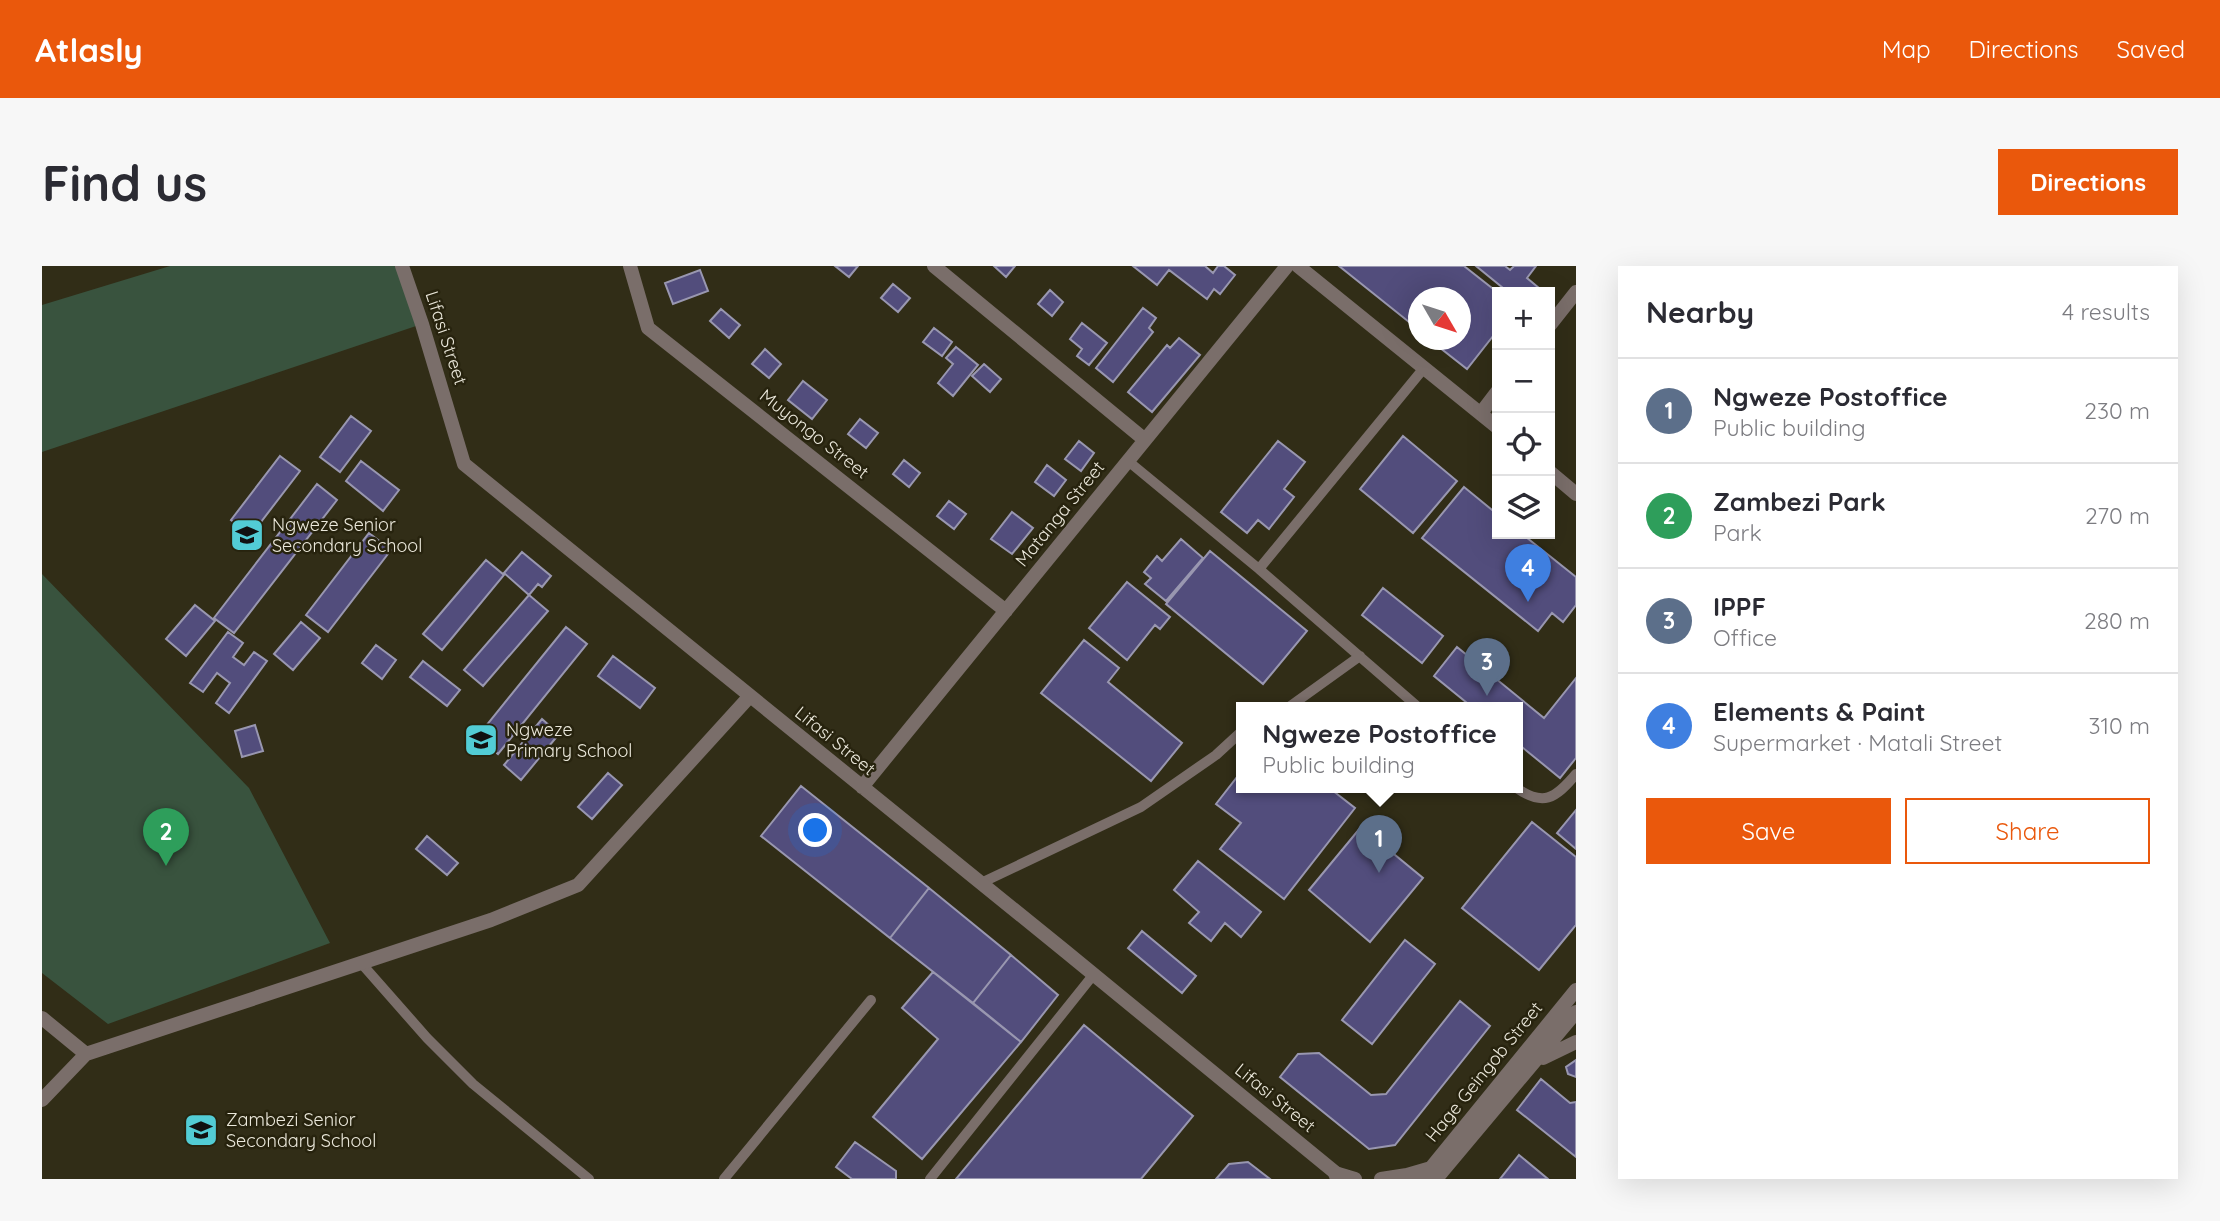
<!DOCTYPE html>
<meta charset="utf-8">
<style>
body{margin:0;font-family:Quicksand,sans-serif;background:#f7f7f7;color:#2b2b33}
.controls{position:absolute;right:21px;top:21px;display:grid;overflow:hidden;border-radius:0px;box-shadow:0 7px 28px #0002}
.controls button{width:63px;height:63px;display:grid;place-items:center;padding:0;border:0;border-bottom:2px solid #e1e1e2;background:#fff;color:#2b2b33;font:35px sans-serif}
.compass{position:absolute;left:1366px;top:21px;width:63px;height:63px;border-radius:50%;background:#fff;box-shadow:0 7px 28px #0002;rotate:129deg}
.you{position:absolute;left:774px;top:565px;width:24px;height:24px;margin:-18px;border:5px solid #fff;border-radius:50%;background:#1a73e8;box-shadow:0 0 0 10px #1a73e833}
.badge{display:grid;place-items:center;width:46px;height:46px;border-radius:50%;background:#ea580c;color:#fff;font-size:23px;font-weight:700}
.pin{position:absolute;translate:-50% -58px;filter:drop-shadow(0 2px 4px #0008)}
.pin::after{content:'';position:absolute;top:37px;width:24px;height:21px;background:inherit;clip-path:polygon(0 0,100% 0,50% 100%)}
.popup{position:absolute;left:1194px;top:436px;width:287px;height:91px;box-sizing:border-box;display:grid;place-content:center;border-radius:0px;background:#fff;filter:drop-shadow(0 2px 5px #0005);font-size:23px;white-space:nowrap;color:#7c7c81}
.popup b{font-size:26px;color:#2b2b33}
.popup::after{content:'';position:absolute;left:50%;top:100%;margin-left:-14px;border:14px solid transparent;border-top-color:#fff}
.list{margin:0;padding:0;list-style:none}
h2{display:flex;justify-content:space-between;align-items:center;height:91px;margin:0;padding:0 28px;font-size:30px}
h2 small{font-size:23px;font-weight:400;color:#7c7c81}
.list li{display:grid;grid-template-columns:46px 1fr auto;gap:21px;align-items:center;box-sizing:border-box;height:105px;padding:0 28px;border-top:2px solid #e1e1e2}
.list b{display:block;font-size:26px;white-space:nowrap}
.list p{margin:0;font-size:23px;white-space:nowrap;color:#7c7c81}
.list em{font-size:23px;font-style:normal;color:#7c7c81}
.actions{display:flex;gap:14px;padding:21px 28px}
.actions a{flex:1;padding:16px 0;border:2px solid #ea580c;border-radius:0px;text-align:center;font-size:24px;color:#ea580c}
.actions .main{background:#ea580c;color:#fff}
.icon{flex:none;width:38px;height:38px;fill:none;stroke:currentColor;stroke-width:2;stroke-linecap:round;stroke-linejoin:round}
.map{position:relative;flex:none;width:1534px;height:913px;overflow:hidden;border-radius:0px}
header{display:flex;align-items:center;gap:42px;box-sizing:border-box;height:98px;padding:0 35px;background:#ea580c;color:#fff}
header strong{font-size:33px}
nav{display:flex;gap:38px;margin-inline-start:auto;font-size:24px}
.intro{display:flex;align-items:center;justify-content:space-between;box-sizing:border-box;height:168px;padding:0 42px}
h1{margin:0;font-size:49px}
.button{padding:18px 32px;border-radius:0px;background:#ea580c;color:#fff;font-size:24px;font-weight:700}
main{display:flex;gap:42px;padding:0 42px}
aside{flex:1;background:#fff;border-radius:0px;box-shadow:0 7px 28px #0002}
.map>svg:first-child{display:block}
.green{fill:#39533e}
.building{fill:#524d7c;stroke:#9997b0;stroke-width:2}
.lines{fill:none;stroke-linecap:round;stroke-linejoin:round}
.service{stroke:#7a6e6a;stroke-width:10}
.minor{stroke:#7a6e6a;stroke-width:14}
.tertiary{stroke:#7a6e6a;stroke-width:14}
.labels{text-anchor:middle;stroke-width:5;stroke-linejoin:round;paint-order:stroke}
.street-label{font-size:18px;fill:#ebe8db;stroke:#27230e}
.poi-label{font-size:18px;fill:#ebe8db;stroke:#27230e;text-anchor:start}
</style>
<header>
<strong>Atlasly</strong>
<nav><a>Map</a><a>Directions</a><a>Saved</a></nav>
</header>
<div class="intro"><h1>Find us</h1><a class="button">Directions</a></div>
<main>
<div class="map">
<svg width="1534" height="913" viewBox="0 0 1534 913">
<rect width="100%" height="100%" fill="#312d17"/>
<path class="green" d="M128,0H360L380,58L0,186V39Z
M0,308L207,522L288,677L66,758L0,707Z"/>
<path class="building" d="M793,0H816L807,11Z
M952,0H973L964,11Z
M1091,0H1163L1171,7L1176,0H1182L1193,9L1178,28L1172,23L1165,33L1127,4L1115,19Z
M1297,0H1422L1455,26V65L1425,103L1388,74H1419V32H1377V64Z
M1434,0H1463L1468,4L1472,0H1494L1485,12L1497,22L1493,26H1466Z
M658,4L666,25L631,38L623,17Z
M851,18L868,32L856,46L839,32Z
M1008,24L1021,36L1010,50L996,38Z
M1101,42L1114,52L1107,62L1111,66L1071,116L1054,102Z
M679,43L698,59L687,72L668,55Z
M1040,57L1065,77L1047,99L1035,90L1040,83L1028,73Z
M892,62L910,76L900,90L881,76Z
M1137,72L1158,89L1110,146L1086,126L1125,79L1128,82Z
M914,81L936,99L911,130L896,117L911,98L904,92Z
M723,83L739,98L727,112L710,98Z
M942,98L959,113L948,126L930,110Z
M761,115L785,134L770,153L746,134Z
M309,150L329,165L298,206L278,191Z
M818,153L836,167L824,182L806,168Z
M1361,170L1415,215L1371,267L1318,223Z
M1037,175L1052,187L1039,205L1023,193Z
M1236,175L1263,196L1242,223L1252,231L1227,263L1216,254L1205,267L1179,246Z
M238,190L258,205L209,269L189,254Z
M862,194L878,207L867,221L851,208Z
M319,195L357,224L341,245L304,215Z
M1005,199L1024,214L1012,230L993,216Z
M275,218L295,234L192,367L172,352Z
M1422,221L1455,248V268H1480L1534,311V339L1521,356L1510,347L1496,365L1380,272Z
M907,235L924,248L912,263L895,250Z
M970,246L991,262L970,288L949,273Z
M327,267L349,284L286,366L264,349Z
M1139,273L1161,292L1124,335L1103,318L1109,312L1102,306L1115,290L1120,295Z
M1168,285L1265,365L1221,418L1124,338Z
M480,286L509,310L500,321L496,318L487,329L462,307Z
M444,294L462,309L400,384L381,368Z
M1085,316L1128,351L1118,363L1113,359L1085,394L1047,362Z
M1341,322L1401,370L1380,397L1320,349Z
M487,329L506,345L441,420L422,404Z
M153,339L173,355L144,390L124,373Z
M259,356L278,372L251,404L232,388Z
M524,361L545,378L456,488L435,471Z
M186,366L201,377L191,391L202,399L212,386L225,395L187,447L174,437L188,417L175,407L161,426L148,417Z
M1042,374L1077,402L1066,416L1140,477L1109,515L999,427Z
M334,379L354,394L340,413L320,397Z
M1415,381L1502,452L1534,412V492L1518,512L1475,477V441H1430L1392,410Z
M571,390L613,422L598,442L556,410Z
M381,395L418,424L405,440L368,411Z
M500,453L517,468L479,514L462,499Z
M213,459L221,485L200,491L193,465Z
M1199,506V521H1286L1313,542L1242,633L1178,583L1199,557L1174,538Z
M566,507L580,519L550,553L536,541Z
M759,520L887,622L848,672L719,570Z
M1534,544V583L1515,567Z
M1490,556L1534,591V659L1497,704L1420,642Z
M1319,561L1381,612L1328,676L1267,624Z
M385,570L416,597L405,609L374,583Z
M1156,595L1219,646L1199,671L1183,657L1169,675L1147,657L1157,646L1132,624Z
M887,622L969,689L931,737L848,672Z
M1100,665L1154,710L1140,727L1086,682Z
M1363,674L1393,698L1330,778L1300,754Z
M969,689L1016,729L979,776L931,737Z
M891,706L979,776L880,893L831,851L896,773L860,742Z
M1418,735L1448,760L1353,879L1327,883L1238,811L1256,788L1277,787L1329,829L1344,828Z
M1042,759L1151,850L1099,913H914Z
M1534,794V811L1526,808L1524,801Z
M1499,813L1528,837L1534,836V891L1475,844Z
M813,876L854,905V913H810L794,901Z
M1477,889L1506,913H1458Z
M1206,896L1228,913H1174L1187,898Z"/>
<g class="lines">
<path class="service" d="M1086,195L1217,303L1376,441
M1217,303L1382,102
M1247,441L1318,390
M1473,521C1501,541 1513,533 1534,508
M939,617L1099,541L1174,489L1199,466
M319,697L385,772L431,818L547,913
M682,913L829,734
M888,913L1052,708"/>
<path class="minor" d="M360,0L380,58L422,198L1023,685L1301,913
M588,0L606,62L964,345
M892,0L1103,174
M1256,0L1455,161
M1508,59L1534,26
M1439,147L1455,126
M1508,206L1534,228
M820,521L1245,0
M0,752L44,788
M0,834L44,788L449,654L536,619L708,430"/>
<path class="tertiary" d="M1501,792L1534,776
M1295,913L1293,907L1313,913
M1339,913L1365,909L1389,902
M1380,913L1534,724
M1394,913L1534,746"/>
</g>
<defs>
<g id="school-square" transform="scale(1.75)"><rect x="-9" y="-9" width="18" height="18" rx="4" fill="#52ccd5" stroke="#27230e"/><path d="M0-5L7-2L0 1L-7-2ZM-4 1L0 2.5L4 1V4Q0 6-4 4Z" fill="#111"/></g>
</defs>
<g fill-rule="evenodd">
<use href="#school-square" x="205" y="269"/>
<use href="#school-square" x="439" y="474"/>
<use href="#school-square" x="159" y="864"/>
</g>
<g class="labels">
<g class="street-label">
<text transform="translate(404 72) rotate(72)" y="6">Lifasi Street</text>
<text transform="translate(772 168) rotate(38)" y="6">Muyongo Street</text>
<text transform="translate(1018 248) rotate(-51)" y="6">Matanga Street</text>
<text transform="translate(793 475) rotate(39)" y="6">Lifasi Street</text>
<text transform="translate(1442 806) rotate(-51)" y="6">Hage Geingob Street</text>
<text transform="translate(1233 832) rotate(39)" y="6">Lifasi Street</text>
</g>
<g class="poi-label">
<text x="230" y="265">Ngweze Senior<tspan x="230" dy="21">Secondary School</tspan></text>
<text x="464" y="470">Ngweze<tspan x="464" dy="21">Primary School</tspan></text>
<text x="184" y="860">Zambezi Senior<tspan x="184" dy="21">Secondary School</tspan></text>
</g>
</g>
</svg>
<div class="controls">
<button>+</button>
<button>−</button>
<button><svg class="icon" aria-label="locate" viewBox="0 0 24 24"><circle cx="12" cy="12" r="6"/><path d="M12 2v4M12 18v4M2 12h4M18 12h4"/></svg></button>
<button><svg class="icon" aria-label="layers" viewBox="0 0 24 24"><path d="M12 4l9 5-9 5-9-5zM3 14l9 5 9-5"/></svg></button>
</div>
<svg class="compass" viewBox="-18 -18 36 36"><path d="M0-13l5 13h-10z" fill="#e53935"/><path d="M0 13l5-13h-10z" fill="#7c7c81"/></svg>
<div class="you"></div>
<div class="pin badge" style="left:1337px;top:607px;background:#5c6f8a">1</div>
<div class="popup"><b>Ngweze Postoffice</b>Public building</div>
<div class="pin badge" style="left:124px;top:600px;background:#2e9e5b">2</div>
<div class="pin badge" style="left:1445px;top:430px;background:#5c6f8a">3</div>
<div class="pin badge" style="left:1486px;top:336px;background:#3f7fe0">4</div>
</div>
<aside>
<h2>Nearby<small>4 results</small></h2>
<ul class="list">
<li><span class="badge" style="background:#5c6f8a">1</span><div><b>Ngweze Postoffice</b><p>Public building</p></div><em>230 m</em></li>
<li><span class="badge" style="background:#2e9e5b">2</span><div><b>Zambezi Park</b><p>Park</p></div><em>270 m</em></li>
<li><span class="badge" style="background:#5c6f8a">3</span><div><b>IPPF</b><p>Office</p></div><em>280 m</em></li>
<li><span class="badge" style="background:#3f7fe0">4</span><div><b>Elements &amp; Paint</b><p>Supermarket · Matali Street</p></div><em>310 m</em></li>
</ul>
<div class="actions"><a class="main">Save</a><a>Share</a></div>
</aside>
</main>
